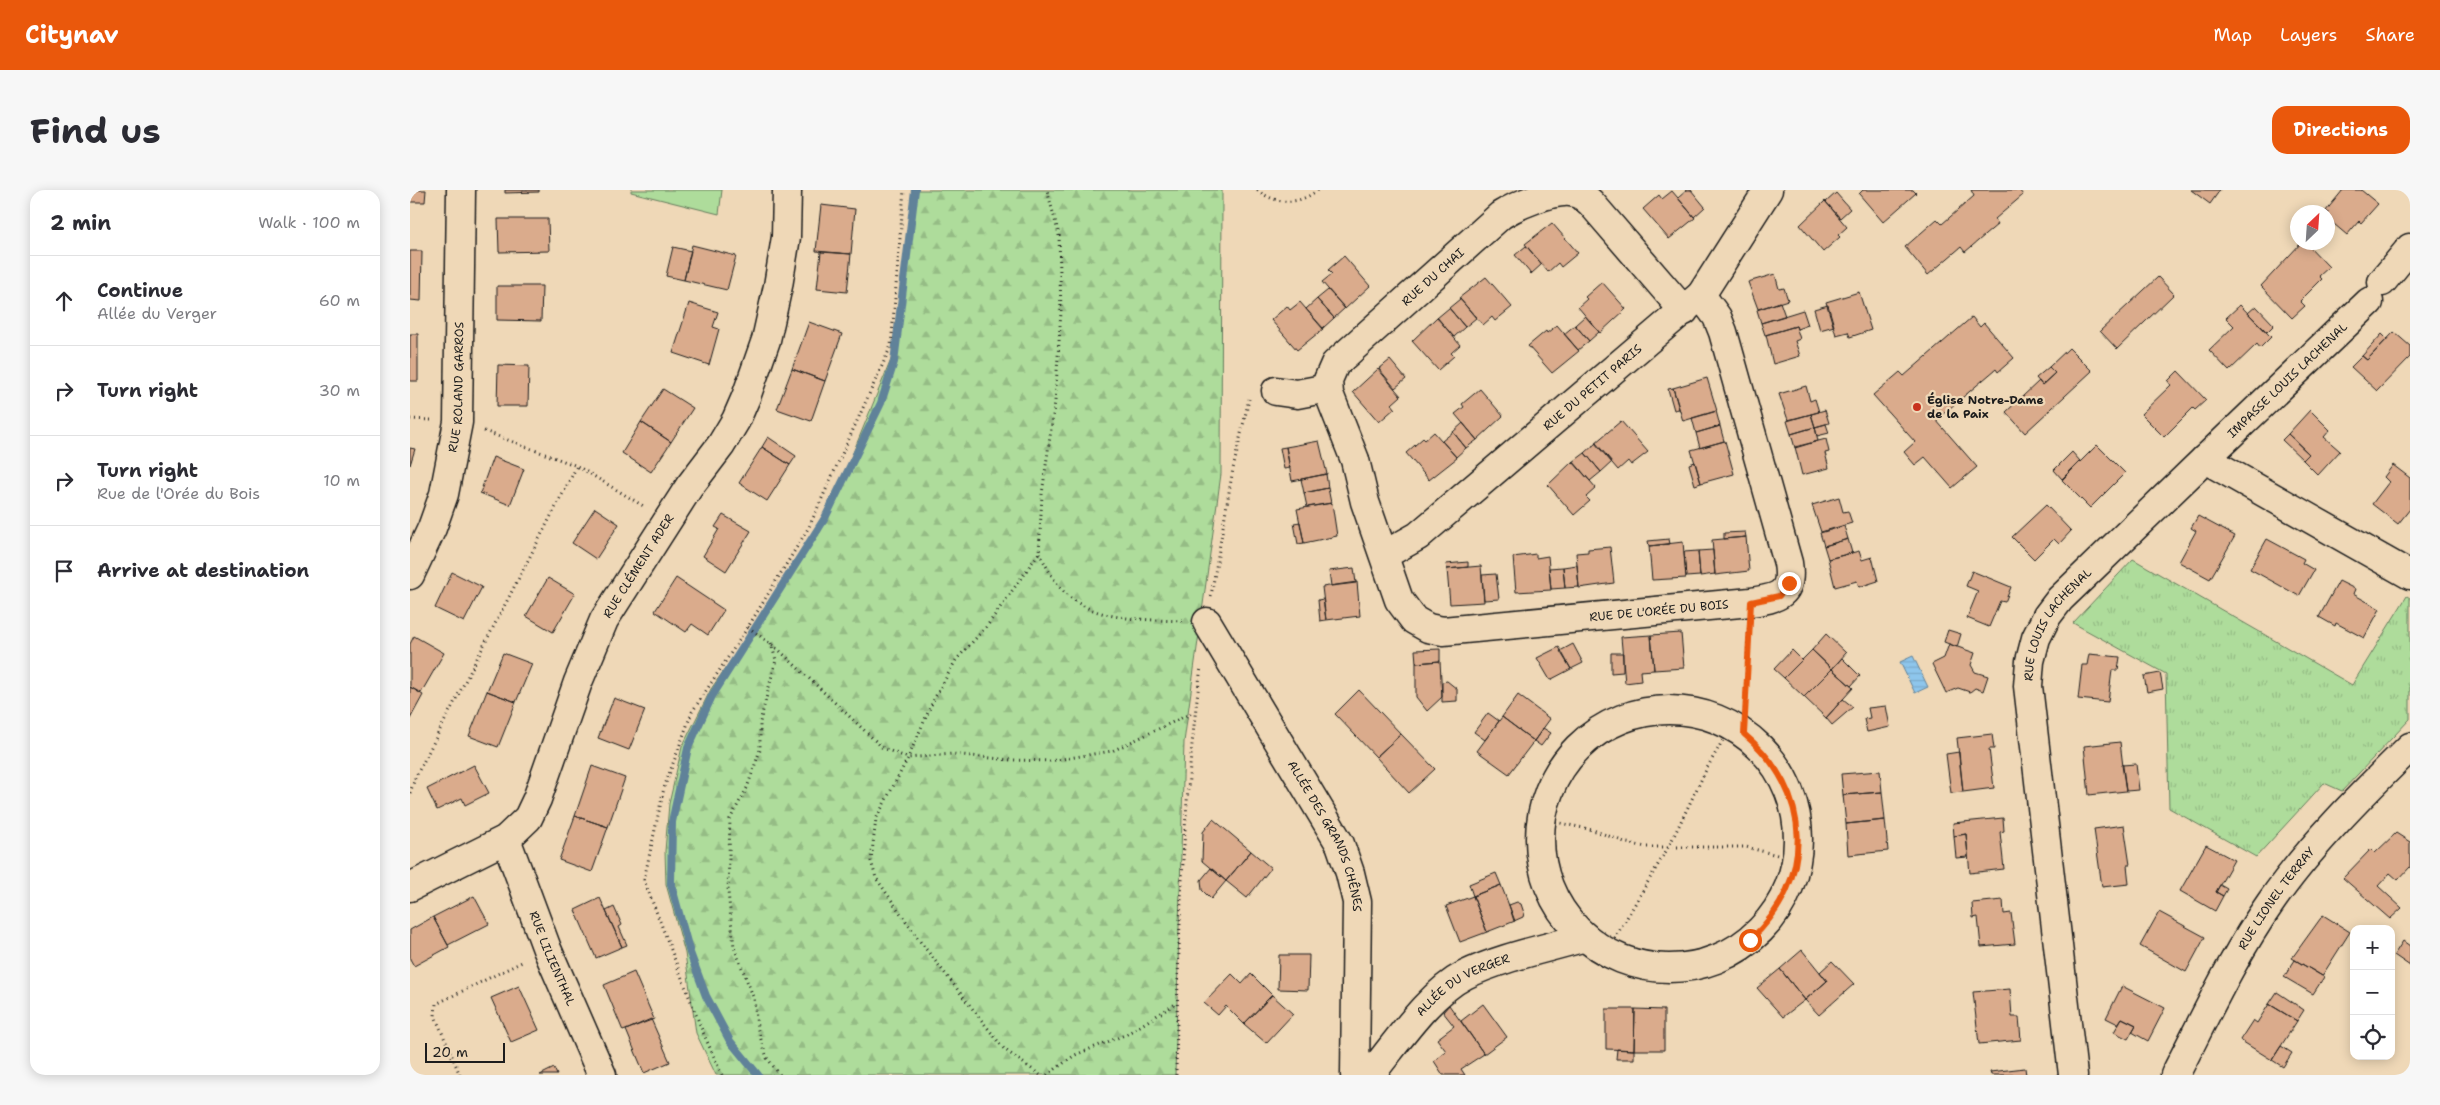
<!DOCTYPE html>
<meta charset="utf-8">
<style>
body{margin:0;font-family:"Shantell Sans",sans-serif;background:#f7f7f7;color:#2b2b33}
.controls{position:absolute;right:15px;bottom:15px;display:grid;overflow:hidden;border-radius:10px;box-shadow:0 2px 12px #0003}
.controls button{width:45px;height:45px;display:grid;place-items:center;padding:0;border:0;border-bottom:1px solid #e1e1e2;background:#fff;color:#2b2b33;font:25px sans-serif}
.compass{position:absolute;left:1880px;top:15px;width:45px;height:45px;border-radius:50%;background:#fff;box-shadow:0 2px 12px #0003;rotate:25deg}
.scale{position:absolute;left:15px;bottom:12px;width:80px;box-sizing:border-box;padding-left:5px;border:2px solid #1c1c1c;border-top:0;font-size:14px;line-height:18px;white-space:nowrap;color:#1c1c1c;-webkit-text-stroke:4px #efd8b7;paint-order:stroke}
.stop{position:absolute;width:15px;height:15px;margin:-11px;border:4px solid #ea580c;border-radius:50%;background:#fff}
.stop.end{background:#ea580c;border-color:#fff;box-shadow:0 1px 5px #0008}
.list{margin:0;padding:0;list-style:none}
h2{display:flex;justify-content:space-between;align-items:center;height:65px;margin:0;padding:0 20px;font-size:21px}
h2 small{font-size:16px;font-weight:400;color:#7c7c81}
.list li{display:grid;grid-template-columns:32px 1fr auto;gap:15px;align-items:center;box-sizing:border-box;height:90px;padding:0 20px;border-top:1px solid #e1e1e2}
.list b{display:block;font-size:19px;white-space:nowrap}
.list p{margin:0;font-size:16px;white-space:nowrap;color:#7c7c81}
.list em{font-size:16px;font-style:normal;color:#7c7c81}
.icon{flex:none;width:28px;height:28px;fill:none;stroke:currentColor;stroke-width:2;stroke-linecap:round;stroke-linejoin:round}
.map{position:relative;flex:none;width:2000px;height:885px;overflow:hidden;border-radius:15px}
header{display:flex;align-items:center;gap:30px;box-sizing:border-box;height:70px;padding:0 25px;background:#ea580c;color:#fff}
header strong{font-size:24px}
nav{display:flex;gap:28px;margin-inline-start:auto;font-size:18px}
.intro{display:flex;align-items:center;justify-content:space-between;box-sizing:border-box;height:120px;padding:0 30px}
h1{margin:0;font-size:35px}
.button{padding:12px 22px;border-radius:15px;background:#ea580c;color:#fff;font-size:18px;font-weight:700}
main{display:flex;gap:30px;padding:0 30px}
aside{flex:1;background:#fff;border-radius:15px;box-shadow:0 2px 12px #0003}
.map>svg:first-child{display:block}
.grass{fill:url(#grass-tufts);stroke:#657c5c}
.forest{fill:url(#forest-firs);stroke:#657c5c}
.green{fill:#aedc9b;stroke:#657c5c}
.water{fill:url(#water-rules);stroke:#608299}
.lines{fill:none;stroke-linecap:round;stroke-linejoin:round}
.stream{stroke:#608299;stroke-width:8}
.building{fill:#daab8c;stroke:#1c1c1c}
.minor-casing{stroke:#1c1c1c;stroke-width:31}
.path{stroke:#1c1c1c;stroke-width:3;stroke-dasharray:1 4;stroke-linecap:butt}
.minor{stroke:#efd8b7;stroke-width:28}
.route{stroke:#ea580c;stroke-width:6}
.poi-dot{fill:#c8321e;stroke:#efd8b7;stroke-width:2}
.labels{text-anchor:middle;stroke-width:4.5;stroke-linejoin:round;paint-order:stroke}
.street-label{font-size:12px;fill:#1c1c1c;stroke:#efd8b7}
.poi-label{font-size:12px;font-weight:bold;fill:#1c1c1c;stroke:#efd8b7;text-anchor:start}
</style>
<header>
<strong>Citynav</strong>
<nav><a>Map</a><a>Layers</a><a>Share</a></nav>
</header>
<div class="intro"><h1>Find us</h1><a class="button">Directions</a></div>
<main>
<aside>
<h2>2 min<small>Walk · 100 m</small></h2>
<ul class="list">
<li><svg class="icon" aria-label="ahead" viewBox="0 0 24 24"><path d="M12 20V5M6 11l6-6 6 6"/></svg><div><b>Continue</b><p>Allée du Verger</p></div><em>60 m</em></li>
<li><svg class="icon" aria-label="right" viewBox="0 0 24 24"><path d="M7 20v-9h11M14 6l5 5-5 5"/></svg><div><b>Turn right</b></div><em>30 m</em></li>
<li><svg class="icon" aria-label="right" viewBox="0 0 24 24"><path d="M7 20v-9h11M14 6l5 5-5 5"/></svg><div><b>Turn right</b><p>Rue de l'Orée du Bois</p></div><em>10 m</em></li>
<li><svg class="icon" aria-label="arrive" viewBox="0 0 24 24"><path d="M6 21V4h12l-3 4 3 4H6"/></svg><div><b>Arrive at destination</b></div></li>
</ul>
</aside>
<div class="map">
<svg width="2000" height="885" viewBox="0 0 2000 885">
<defs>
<pattern id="grass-tufts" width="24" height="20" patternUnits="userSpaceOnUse" patternTransform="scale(1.25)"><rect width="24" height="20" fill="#aedc9b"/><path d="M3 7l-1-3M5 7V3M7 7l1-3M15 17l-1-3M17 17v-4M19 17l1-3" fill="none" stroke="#95bc85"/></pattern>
<pattern id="forest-firs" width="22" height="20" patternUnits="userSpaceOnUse" patternTransform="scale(1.25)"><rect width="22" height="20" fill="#aedc9b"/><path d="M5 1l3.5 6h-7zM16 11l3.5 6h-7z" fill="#95bc85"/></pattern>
<pattern id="water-rules" width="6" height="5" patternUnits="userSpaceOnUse" patternTransform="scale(1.25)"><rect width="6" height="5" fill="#8ec6ec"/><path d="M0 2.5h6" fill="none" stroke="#7aaaca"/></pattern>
</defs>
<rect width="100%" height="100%" fill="#efd8b7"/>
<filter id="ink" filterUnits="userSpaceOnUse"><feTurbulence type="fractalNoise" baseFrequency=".02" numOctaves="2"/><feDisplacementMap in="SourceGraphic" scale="10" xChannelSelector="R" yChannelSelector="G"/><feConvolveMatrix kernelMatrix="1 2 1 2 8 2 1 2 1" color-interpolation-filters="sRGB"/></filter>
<g filter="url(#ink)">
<path class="grass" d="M1723,369L1942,495L1997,406L2000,408V529L1932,601L1914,593L1846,667L1759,618L1756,484L1663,433Z"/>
<path class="forest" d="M502,0H812L811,284L774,552L765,885H306L286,843L275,763L256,694L255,661L259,614L272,557L301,499L411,341L487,155Z"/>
<path class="green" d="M221,0H312L309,24L221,2Z"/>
<path class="water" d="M1503,466L1518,497L1505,503L1490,472Z"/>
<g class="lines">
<path class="stream" d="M348,885L320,851L296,806L280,763L261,694L262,632L278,558L302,506L415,328L471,213L484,172L505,0"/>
</g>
<path class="building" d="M0,0H16L15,12H0Z
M95,0H129V2L95,3Z
M1277,0H1281L1295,17L1284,27L1268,8Z
M1453,0H1503L1506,3L1473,32L1449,4Z
M1609,0L1613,5L1585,29L1588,34L1555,62L1551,57L1518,85L1495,57L1527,29L1532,34L1564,6L1561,0Z
M1781,0H1810L1800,14Z
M1933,0H1951L1968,14L1951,33L1949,31L1937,45L1918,29V22H1915Z
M1262,1L1285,28L1259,49L1233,19L1249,5L1252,9Z
M1426,3L1440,19L1430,28L1416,12Z
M1415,11L1437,37L1428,45L1430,47L1413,62L1390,35Z
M411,15L445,19L441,64L406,61Z
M88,29H138L139,61L89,62Z
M1142,33L1168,63L1151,77L1148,73L1138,82L1115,54Z
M1892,52H1895L1919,77L1909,86L1912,89L1890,111L1895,116L1882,128L1851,96Z
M282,55L326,66L317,100L274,90Z
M1116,56L1132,74L1121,84L1105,65Z
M263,57L281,61L274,90L256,86Z
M0,61H12L11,111L0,110Z
M411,62L441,64L437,102L407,99Z
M934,66L960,96L935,119L912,92L922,84L918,80Z
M1365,84L1369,99L1374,98L1378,110L1348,119L1338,92Z
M1076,87L1102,117L1085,131L1082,127L1073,135L1049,108Z
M1748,87L1764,104L1707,159L1690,141Z
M1192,92L1216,119L1190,143L1168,117L1177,109L1175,107Z
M87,96H132L131,131L87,130Z
M918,100L935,118L924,128L907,109Z
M1449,102L1461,140L1440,147L1438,142L1426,145L1416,112Z
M907,109L924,128L913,138L896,119Z
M1050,109L1066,128L1055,137L1039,118Z
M890,112L913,139L887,160L861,130L877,116L880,120Z
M1370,112L1375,126L1351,133L1347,120Z
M279,113L308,122L303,137L309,139L299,175L263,163Z
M1418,115L1424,136L1410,140L1404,119Z
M1830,115L1861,147L1850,158L1847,154L1819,181L1799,160L1824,136L1816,128Z
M1846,116L1864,135L1857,142L1838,123Z
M1039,118L1055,137L1044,147L1027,128Z
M1393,120L1398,135L1387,139L1386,136L1355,145L1351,133Z
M1175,126L1189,142L1179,151L1165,135Z
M1027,127L1050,155L1041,163L1044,166L1028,180L1002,151Z
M1562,127L1570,137L1574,133L1604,168L1588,182L1586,179L1526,230L1567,277L1542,298L1515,267L1505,275L1494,262L1505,252L1463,205L1490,182L1494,186Z
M399,132L432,144L415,191L382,179Z
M1147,135L1169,161L1142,183L1118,156L1136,141L1137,143Z
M1165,135L1179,151L1168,160L1154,144Z
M1386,136L1390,149L1385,151L1390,166L1363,174L1356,145Z
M1984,142L2000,156V167L1967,201L1941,177L1952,166L1957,170Z
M0,144H8V191H0Z
M1972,144L1977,149L1957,170L1952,166Z
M1659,158L1682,181L1615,243L1596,222L1629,191L1632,195L1645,183L1639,177Z
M980,170L996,189L985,198L969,179Z
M88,175L119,176L118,216H87Z
M1639,177L1645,183L1632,195L1626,188Z
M382,179L415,191L401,231L367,219Z
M968,179L991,206L982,214L985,218L969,232L943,202Z
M1768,181L1796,210L1785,220L1783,218L1754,247L1731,224L1761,195L1758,191Z
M1297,188L1307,221L1273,231L1263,198Z
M1396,196L1400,211L1405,209L1409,222L1378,230L1369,204Z
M1263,198L1269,219L1264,220L1258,199Z
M253,199L283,218L261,252L231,232Z
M1070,199L1093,226L1067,250L1045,224L1054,217L1052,214Z
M1415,220L1419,233L1405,237L1401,224Z
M1900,220L1920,240L1914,247L1930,261L1908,285L1893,270L1899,264L1878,244Z
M1306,221L1310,236L1286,243L1282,228Z
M1401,224L1405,237L1381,244L1377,231Z
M1211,231L1238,262L1221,275L1218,271L1208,280L1185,253Z
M231,232L261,252L241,282L212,263Z
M1053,233L1067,250L1056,258L1043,242Z
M1416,234L1419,243L1407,246L1405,237Z
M1310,236L1314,251L1290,258L1286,243Z
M1405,237L1408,251L1385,258L1381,244Z
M1024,242L1047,268L1019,290L996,263L1013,248L1015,250Z
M1043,242L1056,258L1046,267L1032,251Z
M1878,244L1899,264L1893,270L1872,250Z
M358,247L386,266L380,275L352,257Z
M1416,249L1419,262L1415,263L1419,278L1392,285L1385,257Z
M909,251L917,284L882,291L876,257Z
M1315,251L1324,284L1291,293L1281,260Z
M1186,253L1202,272L1191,282L1175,263Z
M1687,255L1715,283L1680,318L1652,290Z
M352,257L380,275L357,311L329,293Z
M876,257L880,278L874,279L870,258Z
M0,258L5,259L0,275Z
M1662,262L1670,271L1652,289L1644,280Z
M1175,263L1191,282L1180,291L1163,272Z
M83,267L114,279L100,315L70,303Z
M1163,271L1186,298L1176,307L1180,311L1164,325L1138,295Z
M1285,272L1291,293L1285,295L1279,274Z
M1983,275L2000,288V319L1988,334L1962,314L1979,292L1974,287Z
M916,284L918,298L894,303L891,289Z
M918,298L921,313L897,317L894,303Z
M1429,307L1433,322L1438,321L1442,333L1411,342L1402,315Z
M922,313L927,346L894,353L887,319Z
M1636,315L1661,341L1649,354L1644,349L1624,369L1602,347Z
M185,318L209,334L186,369L162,353Z
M313,325L341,341L316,381L293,366L309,339L305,337Z
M1788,326L1825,346L1800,389L1769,372L1786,341L1781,338Z
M890,332L894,353L888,354L884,333Z
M1434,336L1438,349L1414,356L1410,343Z
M1335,342L1336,347L1314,349V343Z
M1336,347L1339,381L1305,385L1302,350Z
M1259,349L1260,354L1239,356L1238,351Z
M1438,349L1442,363L1418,369L1414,356Z
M1857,349L1894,369L1892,373L1904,380L1889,406L1840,379Z
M1273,352L1276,388L1242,390L1239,356Z
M1200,357L1204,393L1169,398L1166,363L1178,362V359Z
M1303,360L1305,384L1290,386L1288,361Z
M1288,361L1290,386L1276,387L1274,362Z
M1449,361L1452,370L1462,367L1468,391L1449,397L1447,391L1425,397L1418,369Z
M1126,364V368L1138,366L1141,400L1106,402L1103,367Z
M1058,372V377L1037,379L1036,374Z
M1167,375L1169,397L1155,398L1153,377Z
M1071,376L1074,412L1040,414L1037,379Z
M1153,377L1155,398L1141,399L1139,378Z
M944,378L946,393L921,396L919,381Z
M1562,381L1601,397L1595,412L1590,411L1579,437L1557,428L1568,401L1556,396Z
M42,382L72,397L54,432L25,418Z
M1086,384L1089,409L1074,410L1072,385Z
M138,388L165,404L143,442L116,426Z
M266,388L314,420L298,445L282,434L276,442L245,421Z
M1929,391L1945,399L1943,404L1970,419L1954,448L1926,433L1925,436L1909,427Z
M947,392L950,426L916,430L912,397Z
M913,409L916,430L910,431L908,410Z
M1538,440L1551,444L1547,457L1534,452Z
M1271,443L1274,478L1244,480L1241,445Z
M1416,444L1436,463L1422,479L1402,460Z
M1241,445L1244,480L1230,481L1231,491L1215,493L1211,447Z
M4,446L34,463L11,503L0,497V454Z
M1163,454L1173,473L1161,479L1150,461Z
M1539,454L1565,463L1561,475L1565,482L1578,486L1573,501L1565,498L1560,502L1548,498L1536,503L1522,474L1534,468Z
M1149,457L1161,479L1140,490L1127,468Z
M1030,459V471L1006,473L1005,460Z
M1382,460L1392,470L1374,488L1364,479Z
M1402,460L1422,479L1394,507L1374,488Z
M93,463L122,474L106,512L77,501Z
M1201,463H1213V482L1201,483Z
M1679,464L1710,467L1708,480H1702L1698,512L1668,509L1672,475H1677Z
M1432,468L1450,486L1441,496L1422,479Z
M1030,471L1032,507L1017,521L1006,507V473Z
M1422,479L1443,498L1416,528L1394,507Z
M1750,483L1753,499L1737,502L1734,486Z
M1037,491L1047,499V511L1032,512V492Z
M0,497L13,505L0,529Z
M949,500L991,544L966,567L925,524Z
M77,501L106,512L88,557L59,546Z
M1108,505L1140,529L1124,551L1092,527Z
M204,508L235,520L219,560L188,548Z
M1433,509L1443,517L1422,535L1416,528Z
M1476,516L1480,537L1457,542L1454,529L1460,528L1458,518Z
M1078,523L1089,531L1075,550L1064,542Z
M1092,527L1124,551L1099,584L1067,561Z
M1133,538L1141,543L1131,556L1124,551Z
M991,544L1025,579L999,603L966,567Z
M1582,544L1584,559H1579L1584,598L1553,602L1547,548Z
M1710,552L1716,601L1679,605L1674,556Z
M1549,562L1553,602L1541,603L1536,564Z
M1726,574L1729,600L1716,601L1712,575Z
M64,575L79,603L55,615L52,608L27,620L17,599Z
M182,576L215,588L198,637L165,626Z
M1470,581L1472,602L1433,605L1431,584Z
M1472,602L1475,630L1436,634L1433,605Z
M165,626L198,637L182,682L149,670Z
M1593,628L1594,641L1590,642L1594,679L1560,683L1556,644L1544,646L1543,633Z
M803,629L841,661L816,691L792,671L793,642Z
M1475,630L1478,661L1438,665L1436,634Z
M1714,635L1720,675H1717L1719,694L1692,697L1684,639Z
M1986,643L2000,652V677L1988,690L1980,683L1968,696L1992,718L1980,729L1933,688L1961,659L1965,663Z
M1556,644L1558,667L1546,668L1544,646Z
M1796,655L1824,670L1806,702L1813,706L1805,721L1770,701Z
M841,661L861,678L837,708L816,691Z
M801,678L816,691L801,709L792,700L791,690Z
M1086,683L1091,695L1063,706L1059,694Z
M1091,695L1105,731L1077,742L1063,706Z
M1810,695L1817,699L1813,706L1806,702Z
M64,706L79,734L38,755L23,727Z
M1063,706L1077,742L1050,752L1036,716Z
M190,708L212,757L186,768L165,720Z
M1593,710L1594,724L1601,723L1605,754L1571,757L1568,727L1563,728L1562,713Z
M1107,712L1111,714L1114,723L1113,727L1104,731L1099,715Z
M204,717L212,735L209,737L217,755L212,757L196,721Z
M1749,722L1795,747L1776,782L1730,756Z
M1913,725L1940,742L1912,786L1882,768Z
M23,727L39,757L4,776L0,769V740Z
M1993,751L2000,756V776L1984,765Z
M1392,760L1417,791L1395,810L1370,779Z
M869,765H899L898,800L868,799Z
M1885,770L1914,787L1903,804L1874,787Z
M1422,771L1444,794L1409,825L1395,810L1417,791L1410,782Z
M1370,779L1395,810L1373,827L1347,798Z
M224,782L244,829L213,841L194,795Z
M822,784L832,794L841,784L862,805L834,834L816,816L808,825L794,813Z
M109,796L129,840L101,852L81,808Z
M1712,796L1755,818L1738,851L1722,842L1726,835L1712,828L1708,834L1696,828Z
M1600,799L1602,827H1609L1611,850L1569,854L1563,802Z
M1867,802L1894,820L1887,831L1859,814Z
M862,805L883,824L856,853L834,834Z
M1073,814L1097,847L1074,864L1051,831Z
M1859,814L1887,831L1862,870L1830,850L1843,830L1847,833Z
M1039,815L1074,864L1051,879L1055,885H1033L1024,871L1036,861L1027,849L1044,836L1033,822Z
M1196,819H1225L1224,860L1196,859Z
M1225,819L1254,820V860H1224Z
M1712,828L1726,835L1718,849L1704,842Z
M241,829L260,872L234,883L216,840Z
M1871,856L1882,863L1873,877L1862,870Z
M1207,859L1224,860V869H1206Z
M144,878L147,885H130Z
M1615,878L1616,885H1581L1580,882Z"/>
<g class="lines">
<g class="minor-casing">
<g id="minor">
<path d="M1972,92L2000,58"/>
<path id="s1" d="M1274,121L1181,13C1175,7 1169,3 1161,2C1142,0 1107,15 1091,25L925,174L918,190L919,204L945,270L955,312L989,410L1004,430L1018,438L1033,441L1341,412C1368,408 1383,405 1378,373L1313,142L1307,127L1291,105"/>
<path d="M866,201L887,204L918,198"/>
<path id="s2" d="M1795,269L1959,112"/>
<path id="s3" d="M974,365L1008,346L1291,105L1358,0"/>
<path id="s4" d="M0,385L22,338L34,304L48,232L51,0"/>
<path id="s5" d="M797,432L930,654L940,683L947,712L945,885"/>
<circle cx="1259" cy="649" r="129"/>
<path id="s6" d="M96,649L137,759L192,885"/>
<path id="s7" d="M0,697L96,649L118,628L127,609L168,492L194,430L279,297L311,255L326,230L336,207L356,150L368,96L376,47L377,0"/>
<path id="s8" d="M960,885C986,854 1018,804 1055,785C1092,767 1135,759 1175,747"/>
<path id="s9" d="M1663,885L1618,496L1620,471L1626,448L1637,426L1650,409L1795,269L2000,385"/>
<path id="s10" d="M1765,885C1795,827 1823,766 1861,712C1900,656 1951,605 2000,557"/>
</g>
</g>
<path class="path" d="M847,0C867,15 888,15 908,0
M0,229L22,230
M74,241L167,276L235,317
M629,363C636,375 644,392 654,402C685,432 732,429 772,431
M801,406L823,279L839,209
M338,437L370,461L473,558L498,568L542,564L601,570L640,571L702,561L784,522
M361,453L366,470L350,532V560L337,598L320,629L318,702L324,757L344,809L347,837L357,868L370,885
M1334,544L1339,438
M0,603L5,588L167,276
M1131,629L1183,640L1217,653L1236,657H1336L1387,670
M1202,753L1259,656L1297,578L1321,536
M50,885L25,826L26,814L114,771
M312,885L292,840L234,690L254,598L282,522L338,437L399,337L481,156L494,0
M630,885L594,859L512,754L466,688L461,671L466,629L498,568L523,511L546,470L577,436L629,363L632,304L645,211L651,122L649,45L637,0
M637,885L665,865L717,844L767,813
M766,885C768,749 773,612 791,477"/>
<use href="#minor" class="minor"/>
</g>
</g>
<g class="lines" filter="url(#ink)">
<path class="route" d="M1340,750C1406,689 1403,602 1334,544L1341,412L1369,406L1379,393"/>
</g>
<circle class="poi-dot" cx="1507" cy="217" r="5"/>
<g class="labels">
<g class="street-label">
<text transform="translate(1023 87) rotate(-42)" y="4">RUE DU CHAI</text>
<text dy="4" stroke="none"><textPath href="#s2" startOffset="114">IMPASSE LOUIS LACHENAL</textPath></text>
<text dy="4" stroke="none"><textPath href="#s4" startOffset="196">RUE ROLAND GARROS</textPath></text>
<text dy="4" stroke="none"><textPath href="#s3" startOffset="268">RUE DU PETIT PARIS</textPath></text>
<text dy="4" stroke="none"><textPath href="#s7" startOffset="414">RUE CLÉMENT ADER</textPath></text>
<text dy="4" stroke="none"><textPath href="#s1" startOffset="986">RUE DE L'ORÉE DU BOIS</textPath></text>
<text dy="4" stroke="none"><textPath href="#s9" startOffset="462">RUE LOUIS LACHENAL</textPath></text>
<text dy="4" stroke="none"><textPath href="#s5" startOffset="246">ALLÉE DES GRANDS CHÊNES</textPath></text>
<text dy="4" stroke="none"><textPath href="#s10" startOffset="204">RUE LIONEL TERRAY</textPath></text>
<text dy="4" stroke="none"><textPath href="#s6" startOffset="128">RUE LILIENTHAL</textPath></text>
<text dy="4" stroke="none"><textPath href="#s8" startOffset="132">ALLÉE DU VERGER</textPath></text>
</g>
<g class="poi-label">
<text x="1517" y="214">Église Notre-Dame<tspan x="1517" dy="14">de la Paix</tspan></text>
</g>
</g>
</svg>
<div class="controls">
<button>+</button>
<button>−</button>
<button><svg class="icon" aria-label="locate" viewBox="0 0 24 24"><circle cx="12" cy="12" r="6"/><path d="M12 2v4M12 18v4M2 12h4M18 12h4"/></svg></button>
</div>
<svg class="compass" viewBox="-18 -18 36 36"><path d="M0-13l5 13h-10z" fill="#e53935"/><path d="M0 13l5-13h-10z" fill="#7c7c81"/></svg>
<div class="scale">20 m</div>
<div class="stop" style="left:1340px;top:750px"></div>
<div class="stop end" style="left:1379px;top:393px"></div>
</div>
</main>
